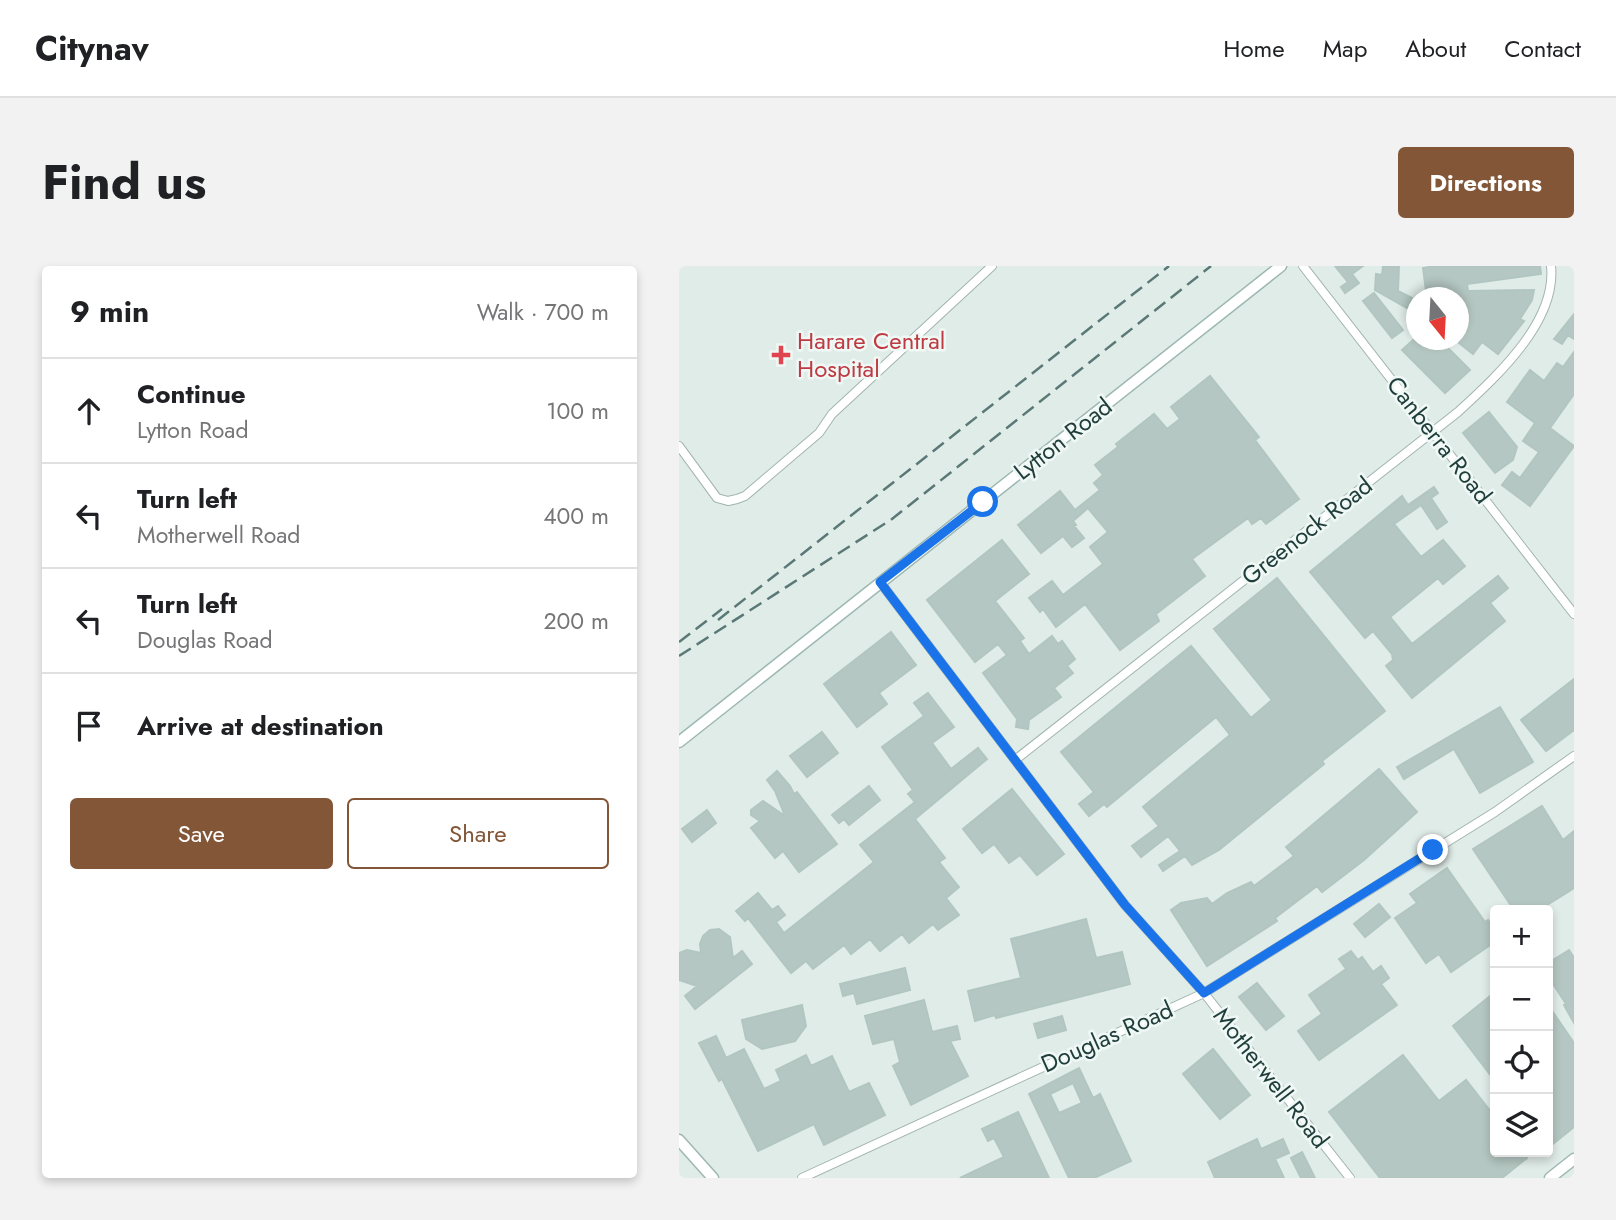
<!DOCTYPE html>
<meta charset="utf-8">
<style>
body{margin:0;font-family:Jost,sans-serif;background:#f2f2f2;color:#202124}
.controls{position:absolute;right:21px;bottom:21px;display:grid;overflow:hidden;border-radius:7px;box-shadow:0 4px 10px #0003}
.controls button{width:63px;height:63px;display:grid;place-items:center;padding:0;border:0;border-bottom:2px solid #e0e0e0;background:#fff;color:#202124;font:35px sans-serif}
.compass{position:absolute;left:727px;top:21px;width:63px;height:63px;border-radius:50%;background:#fff;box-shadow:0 4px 10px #0003;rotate:162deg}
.stop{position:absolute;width:21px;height:21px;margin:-16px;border:5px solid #1a73e8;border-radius:50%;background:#fff}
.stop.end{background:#1a73e8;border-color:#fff;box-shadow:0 2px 7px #0008}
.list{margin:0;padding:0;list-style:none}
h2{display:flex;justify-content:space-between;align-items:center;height:91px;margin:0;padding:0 28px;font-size:30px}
h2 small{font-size:23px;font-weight:400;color:#757577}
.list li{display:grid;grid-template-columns:46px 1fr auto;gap:21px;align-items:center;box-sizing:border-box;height:105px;padding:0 28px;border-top:2px solid #e0e0e0}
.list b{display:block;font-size:26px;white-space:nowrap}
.list p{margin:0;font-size:23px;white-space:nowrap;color:#757577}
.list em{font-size:23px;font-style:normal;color:#757577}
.actions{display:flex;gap:14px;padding:21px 28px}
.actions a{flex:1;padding:16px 0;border:2px solid #825637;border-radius:7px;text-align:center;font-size:24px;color:#825637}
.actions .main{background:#825637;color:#fff}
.icon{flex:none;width:38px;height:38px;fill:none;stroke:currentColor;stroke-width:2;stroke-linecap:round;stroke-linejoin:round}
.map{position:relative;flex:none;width:895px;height:912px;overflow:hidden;border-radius:7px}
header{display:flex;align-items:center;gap:42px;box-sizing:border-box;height:98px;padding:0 35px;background:#fff;border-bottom:2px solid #e0e0e0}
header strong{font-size:33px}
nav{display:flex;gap:38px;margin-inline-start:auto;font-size:24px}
.intro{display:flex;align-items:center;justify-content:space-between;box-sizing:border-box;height:168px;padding:0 42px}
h1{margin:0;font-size:49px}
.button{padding:18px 32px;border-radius:7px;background:#825637;color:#fff;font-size:24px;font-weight:700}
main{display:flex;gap:42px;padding:0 42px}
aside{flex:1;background:#fff;border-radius:7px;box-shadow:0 4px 10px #0003}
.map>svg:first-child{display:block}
.building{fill:#b5c7c2;stroke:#b2c6c1;stroke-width:2;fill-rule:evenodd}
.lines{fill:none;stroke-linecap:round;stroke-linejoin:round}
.street-casing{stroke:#a2b4b0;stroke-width:10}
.secondary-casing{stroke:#9db8b3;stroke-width:13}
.street{stroke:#fff;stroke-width:8}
.secondary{stroke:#fff;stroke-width:10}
.rail{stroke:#5a7976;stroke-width:2.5;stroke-dasharray:14 7;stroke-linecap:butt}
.route{stroke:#1a73e8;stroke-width:9}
.health-dot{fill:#e0444e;stroke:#f0f8f5;stroke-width:2.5}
.labels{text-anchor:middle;stroke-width:5;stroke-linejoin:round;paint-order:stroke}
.health-label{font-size:24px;fill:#be3a42;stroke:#f0f8f5;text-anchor:start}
.street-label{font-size:24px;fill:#1f3d3a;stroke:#f0f8f5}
</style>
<header>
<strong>Citynav</strong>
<nav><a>Home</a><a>Map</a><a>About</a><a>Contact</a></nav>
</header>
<div class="intro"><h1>Find us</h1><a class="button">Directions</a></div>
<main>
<aside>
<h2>9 min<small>Walk · 700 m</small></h2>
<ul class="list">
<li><svg class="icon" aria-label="ahead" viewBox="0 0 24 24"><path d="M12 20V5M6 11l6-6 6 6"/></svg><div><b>Continue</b><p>Lytton Road</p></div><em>100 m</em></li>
<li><svg class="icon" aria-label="left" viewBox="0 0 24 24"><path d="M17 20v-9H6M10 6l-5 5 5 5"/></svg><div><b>Turn left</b><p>Motherwell Road</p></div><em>400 m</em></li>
<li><svg class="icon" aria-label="left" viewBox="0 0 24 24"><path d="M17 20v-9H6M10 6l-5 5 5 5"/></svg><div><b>Turn left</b><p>Douglas Road</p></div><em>200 m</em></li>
<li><svg class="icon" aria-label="arrive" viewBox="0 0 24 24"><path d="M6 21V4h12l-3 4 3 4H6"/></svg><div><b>Arrive at destination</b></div></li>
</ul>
<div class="actions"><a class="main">Save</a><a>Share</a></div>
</aside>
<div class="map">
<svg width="895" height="912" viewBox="0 0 895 912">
<rect width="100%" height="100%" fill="#e0ece8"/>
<path class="building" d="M656,0H684L673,8L680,17L666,27L662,21L669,16Z
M704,0H720L719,25L733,32L728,42L696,24L697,8L703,9Z
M756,0H861L862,8L788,18L789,25L855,24L853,34L841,53L845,55L819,88L803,76L794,88L780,77V32H748L744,2Z
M695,27L724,64L713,72L684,35Z
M895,48V73L889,69L883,78L875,73Z
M734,74H761L791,104L766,127L723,84Z
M895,86V128L871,162L895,180L851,240L823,219L833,206L841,212L860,186L844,175L856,157L828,136L851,104L865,115L878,97L884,101Z
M531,110L580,171L576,174L620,233L587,258L582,252L573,258L569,252L513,293L526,310L477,348L480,355L441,384L406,338L377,361L364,343L361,346L350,332L373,315L384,329L424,298L411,281L429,266L409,242L394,255L397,259L395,260L405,272L393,281L384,270L362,287L339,259L381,225L396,244L421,224L415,217L424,209L416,199L439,181L437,178L475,148L488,163L501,153L492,141Z
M810,146L838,181L834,194L816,207L784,167Z
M755,221L759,227L752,232L768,256L758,263L742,239L715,258L742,291L764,274L786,300L764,318L759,312L711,351L733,378L819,310L829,322L811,337L826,355L733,432L707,400L714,394L713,388L694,365L686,372L631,306L723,230L729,239Z
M323,274L350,308L316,335L345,372L341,375L350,388L373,370L379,378L383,375L396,393L388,400L394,407L375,422L382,431L350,454L349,463L337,461L338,453L304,407L328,389L319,378L296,396L248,334Z
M598,312L706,445L643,495L645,498L540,584L513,599L506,590L484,605L480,599L501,585L489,570L462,591L453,580L480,560L464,541L551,469L537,451L428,541L425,538L410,550L400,538L415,526L382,486L512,380L572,452L593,434L535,363Z
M212,366L237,399L200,427L208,438L178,461L145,418Z
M895,413V464L867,485L842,454Z
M249,427L275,461L253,477L272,503L299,482L308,493L236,553L266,592L260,596L280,621L267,632L280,649L259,664L254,658L230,677L223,668L201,685L191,673L172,688L165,679L134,703L127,695L112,707L69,652L66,655L57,645L79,627L93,644L99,640L106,649L97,656L105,667L195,596L181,579L236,536L229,528L234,524L203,481L245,450L235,437Z
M821,441L854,496L801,527L775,483L725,513L718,501Z
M143,466L159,487L128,511L111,490Z
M700,503L738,546L685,594L643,626L638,620L596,652L598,655L528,700L492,644L502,637L528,632L533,638L548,627L572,616L575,620L615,590L607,581Z
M98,505L111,520L115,528L118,526L158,578L120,606L104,585L96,592L72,562L81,555L72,549V544L84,535L106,550L96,525L88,514Z
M190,520L201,534L170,559L165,553L160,557L153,549Z
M333,523L385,588L358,609L341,589L330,597L315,578L303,587L284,563Z
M863,540L884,574L895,565V622L860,644H835L794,583Z
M28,544L37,557L13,576L3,563Z
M768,602L806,656L809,654L816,663V672L809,677L811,679L772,706L760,688L747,697L716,652L738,637L731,628Z
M700,638L711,651L686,671L675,658Z
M407,653L417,692L443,686L451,718L317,752L316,749L296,755L289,725L342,712L332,673Z
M40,663L51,671L54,692L63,685L73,698L16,743L6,730L18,720L0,714V687L8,684L22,687L21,678L24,670L31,664Z
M890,684L895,692V757L885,739L887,738L869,710V697Z
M672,685L679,694L683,691L694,706L702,700L710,712L702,718L718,739L640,794L619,765L643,748L630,729L667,703L660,693Z
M226,702L231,724L178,738L175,727L164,730L161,718Z
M578,717L605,750L587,764L560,731Z
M816,726V815L774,760Z
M245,734L253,766L278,760L281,773L271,775L289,810L232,839L214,800L221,796L215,773L194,778L186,750Z
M123,739L127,760L116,775L83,783L67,773L63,754Z
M869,739L895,777V861L869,882Z
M383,750L387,764L359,772L355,758Z
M37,770L47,792L65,783L85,823L102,815L97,804L127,789L132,800L153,790L170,826L190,817L206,849L145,879L135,858L79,885L43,813L40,815L20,777Z
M534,783L571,829L541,853L504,808Z
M724,789L760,835L787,814L816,851V886H843L848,892L823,912H701L650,846Z
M400,802L414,832L421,828L452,895L415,912H390L350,828ZM394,817L403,837L380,847L371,828Z
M339,846L370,912H281L325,891L315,872L309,875L303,863Z
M578,873L582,883L604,873L610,887L596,893L605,912H536L529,896Z
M623,886L636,912H622L612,892Z"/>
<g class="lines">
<g class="street-casing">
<path id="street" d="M624,0L895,348
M0,180L38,232L49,235L58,233L66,230L140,167L153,148L313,0
M201,316L446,639L525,727L671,912
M336,494L779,146C817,111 878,56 872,0
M123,912L525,727L816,546L895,490"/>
</g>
<g class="secondary-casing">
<path id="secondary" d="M0,476L602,0
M0,874L34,912
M871,912L895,893"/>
</g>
<use href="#street" class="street"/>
<use href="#secondary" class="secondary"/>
<path class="rail" d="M39,354L490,0
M0,376L43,343
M0,390L213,253L532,0"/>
</g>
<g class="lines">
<path class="route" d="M304,236L201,316L446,639L525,727L754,584"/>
</g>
<path class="health-dot" d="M98.5 78.5h7v7h7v7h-7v7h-7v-7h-7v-7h7z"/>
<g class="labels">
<g class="health-label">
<text x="118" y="83">Harare Central<tspan x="118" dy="28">Hospital</tspan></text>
</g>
<g class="street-label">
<text transform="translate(384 173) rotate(-38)" y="8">Lytton Road</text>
<text transform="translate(760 174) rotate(52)" y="8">Canberra Road</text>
<text transform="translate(628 265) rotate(-38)" y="8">Greenock Road</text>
<text transform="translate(428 771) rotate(-24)" y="8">Douglas Road</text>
<text transform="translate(592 812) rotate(52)" y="8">Motherwell Road</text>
</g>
</g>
</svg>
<div class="controls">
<button>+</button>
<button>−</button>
<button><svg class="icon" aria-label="locate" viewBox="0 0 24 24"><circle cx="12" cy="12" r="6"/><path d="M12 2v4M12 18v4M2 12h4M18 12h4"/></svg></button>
<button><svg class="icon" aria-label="layers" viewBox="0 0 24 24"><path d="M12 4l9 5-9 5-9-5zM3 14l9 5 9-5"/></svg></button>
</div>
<svg class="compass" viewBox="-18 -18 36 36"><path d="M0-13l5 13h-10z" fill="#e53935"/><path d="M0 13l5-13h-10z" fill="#757577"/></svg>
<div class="stop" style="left:304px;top:236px"></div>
<div class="stop end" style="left:754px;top:584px"></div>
</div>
</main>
